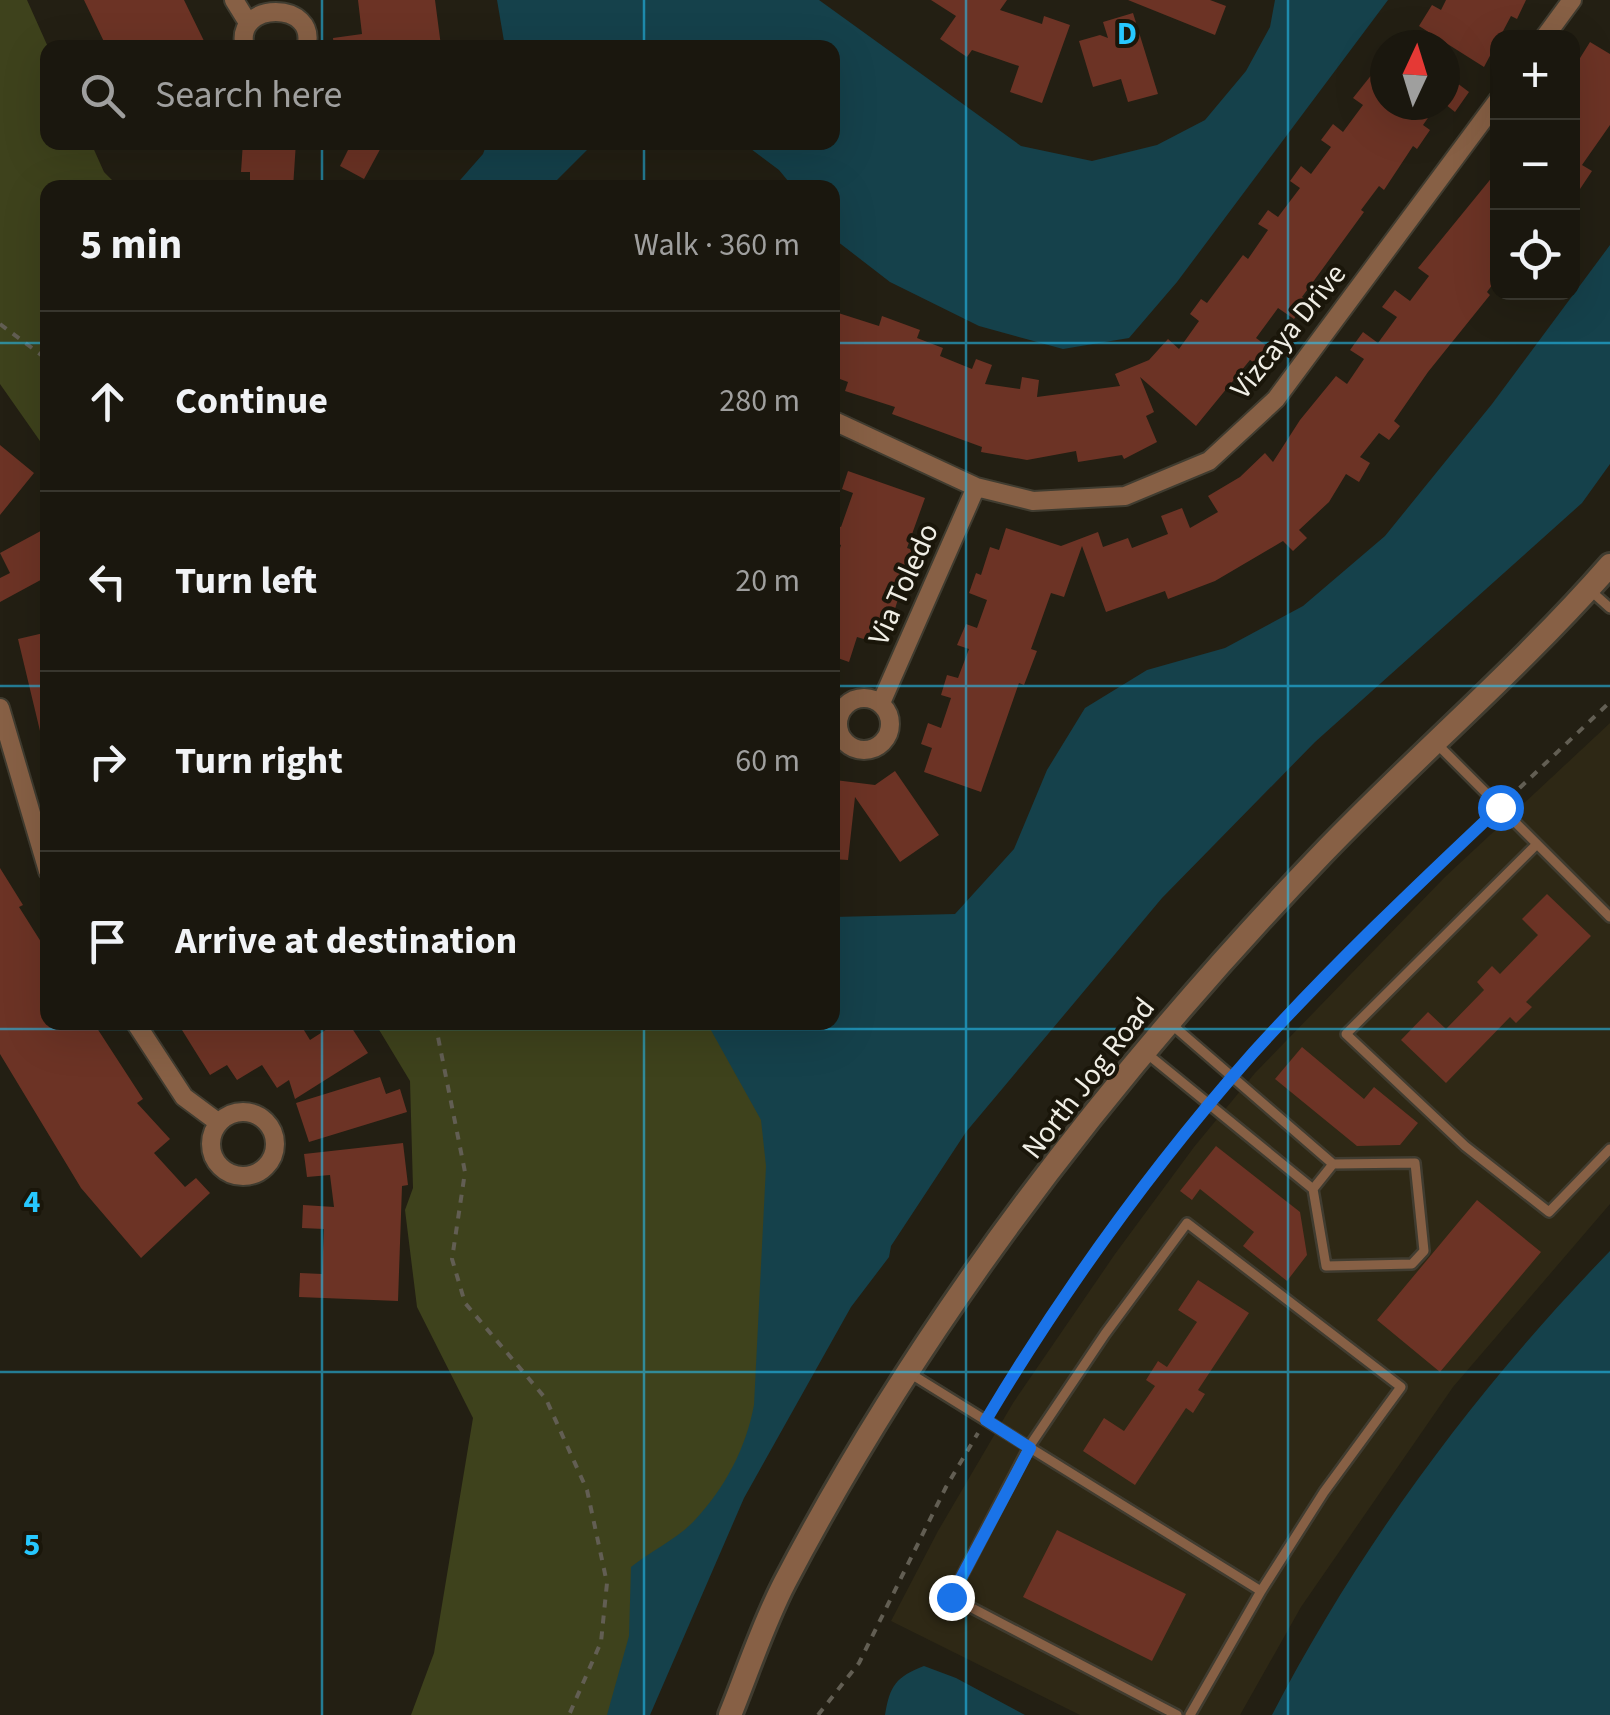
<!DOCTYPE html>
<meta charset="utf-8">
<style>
body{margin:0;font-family:"Source Sans 3",sans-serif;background:#27241c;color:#f1f3f6}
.controls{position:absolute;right:30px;top:30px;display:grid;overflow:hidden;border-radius:20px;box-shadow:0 10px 40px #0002}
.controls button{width:90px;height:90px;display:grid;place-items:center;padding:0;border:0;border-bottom:2px solid #38362e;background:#1a170e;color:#f1f3f6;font:50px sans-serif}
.compass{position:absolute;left:1370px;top:30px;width:90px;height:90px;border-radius:50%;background:#1a170e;box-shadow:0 10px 40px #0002;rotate:4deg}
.stop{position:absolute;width:30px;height:30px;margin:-22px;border:8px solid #1a73e8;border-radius:50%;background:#fff}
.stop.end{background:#1a73e8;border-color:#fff;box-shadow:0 2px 10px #0008}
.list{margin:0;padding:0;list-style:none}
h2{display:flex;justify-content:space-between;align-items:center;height:130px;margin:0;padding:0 40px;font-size:42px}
h2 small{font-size:32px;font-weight:400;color:#9f9f9e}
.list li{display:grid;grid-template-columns:65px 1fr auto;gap:30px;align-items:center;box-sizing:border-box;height:180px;padding:0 40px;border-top:2px solid #38362e}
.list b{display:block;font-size:38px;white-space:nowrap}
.list em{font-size:32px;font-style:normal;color:#9f9f9e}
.icon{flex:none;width:55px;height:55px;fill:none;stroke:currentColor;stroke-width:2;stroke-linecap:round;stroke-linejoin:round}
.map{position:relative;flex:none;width:1610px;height:1715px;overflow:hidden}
.search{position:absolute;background:#1a170e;box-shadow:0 10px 40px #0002;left:40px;top:40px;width:800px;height:110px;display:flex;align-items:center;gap:25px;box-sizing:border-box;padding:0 35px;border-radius:20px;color:#9f9f9e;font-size:38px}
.panel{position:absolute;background:#1a170e;box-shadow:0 10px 40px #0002;left:40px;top:180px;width:800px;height:850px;border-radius:20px}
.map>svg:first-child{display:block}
.built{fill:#2e2815}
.green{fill:#3e421c}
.water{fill:#15414b}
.building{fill:#6c3325}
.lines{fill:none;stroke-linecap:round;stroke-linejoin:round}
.service-casing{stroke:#403c30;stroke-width:14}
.minor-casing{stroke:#403c30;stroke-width:22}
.tertiary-casing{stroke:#403c30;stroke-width:28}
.path{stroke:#625e53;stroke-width:4;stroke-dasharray:8 8;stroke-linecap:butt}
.service{stroke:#876045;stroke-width:9}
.minor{stroke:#876045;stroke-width:18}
.tertiary{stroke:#876045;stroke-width:22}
.route{stroke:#1a73e8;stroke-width:12}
.grid{fill:none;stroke:#27c8ff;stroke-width:2.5;stroke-opacity:0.55}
.labels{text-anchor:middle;stroke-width:8;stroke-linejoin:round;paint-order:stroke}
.street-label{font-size:30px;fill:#f0eee5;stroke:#1a160a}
.grid-label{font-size:32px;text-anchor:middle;font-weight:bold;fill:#27c8ff;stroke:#1a160a;stroke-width:8;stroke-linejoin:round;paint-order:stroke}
</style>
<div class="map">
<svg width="1610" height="1715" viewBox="0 0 1610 1715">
<rect width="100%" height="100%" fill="#231f13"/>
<path class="built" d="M1610,723V1204L1453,1387L1301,1607L1240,1715H1080L891,1621L938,1531L1013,1403L1115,1254L1194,1147L1255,1073L1445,877Z"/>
<path class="green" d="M0,0H27L48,47V142L91,143L104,172L119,187L48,188L47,451L0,384Z
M375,1023H745L792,1114L777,1395L624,1715H411L434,1653L473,1418L417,1307L405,1210L413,1188L410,1081Z"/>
<path class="water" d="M497,0H819L1021,146L1092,161L1157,145L1205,120L1246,71L1270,27L1275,0H1388L1177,282L1129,338L1063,349L979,326L890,282L833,238L832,188L793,187L779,170L743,143L832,142V48L505,47Z
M487,143V142L600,143L592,145L550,187H454L483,154Z
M1610,245V464L1582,503L1315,742L1162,898L966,1132L891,1246L889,1257L851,1307L744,1498L650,1715H607L629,1636L631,1567C651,1551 677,1539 694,1521C725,1488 746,1448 754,1405L766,1166L761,1120L707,1023L832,1022L833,917L955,914L1014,849L1047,770L1085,708L1147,670L1225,648L1303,606L1385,536L1492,404Z
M1610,1251V1715H1272C1360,1545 1477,1388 1610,1251Z
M924,1666L956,1678L1025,1715H885C890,1685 896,1677 924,1666Z"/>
<path class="building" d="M84,0H184L205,43L195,48H107Z
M358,0H435L441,46L334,48L333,38L362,34Z
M931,0H1007L1000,10L1042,24L1044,16L1070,25L1042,103L1010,92L1019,66L972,50L967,57L940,39L956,16Z
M1128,0H1210L1226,6L1215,35Z
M1446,0H1526L1517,19L1511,16L1484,67L1419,26L1432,5L1441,10Z
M1133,13L1158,94L1128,102L1121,79L1093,87L1079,41L1100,35L1108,38L1103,22Z
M1590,42L1610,54V125L1582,165L1592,171L1572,201V71Z
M1385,58V105H1437L1423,125L1430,130L1417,149L1413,146L1384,190L1379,186L1361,210L1364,212L1302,297L1307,301L1294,319L1278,308L1256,338L1267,346L1255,363L1250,360L1196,426L1140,377L1154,412L1146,416L1157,442L1124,459L1122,455L1078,462L1076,451L1027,460L981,452L982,447L892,414L895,407L845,391L848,382L832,376V311L879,326L882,316L920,330L917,338L943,348L940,356L972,369L976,359L992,365L985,384L1020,389L1022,377L1039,380L1037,397L1120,386L1115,374L1149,360L1168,339L1179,349L1199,321L1190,314L1201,299L1207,303L1243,255L1248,259L1268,230L1258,224L1268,210L1278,217L1300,188L1290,181L1301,166L1311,174L1331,147L1321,140L1333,124L1343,132L1363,105L1353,98Z
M1445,74L1469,92L1455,112L1445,104Z
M243,142H296L293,188H250V172H241Z
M352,142H384L364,179L340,166Z
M1498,170V277L1487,292L1490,295L1428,372L1394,421L1400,426L1389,440L1379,433L1360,457L1370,463L1359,482L1346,474L1329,502L1299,530L1307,538L1293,551L1283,541L1215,581L1168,599L1165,591L1106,612L1082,546L1064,597L1051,593L1031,649L1037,651L1024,685L1019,683L981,792L924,772L932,748L921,744L928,723L941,728L951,698L941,695L947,675L958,678L969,649L957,645L966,624L977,628L987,600L969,593L976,573L981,575L990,547L999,550L1006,528L1061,546L1098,532L1103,547L1128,538L1132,548L1168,534L1161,516L1182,508L1190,528L1218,512L1208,496L1240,477L1265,453L1273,462L1300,420L1336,376L1347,384L1364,359L1350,350L1363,332L1378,343L1397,317L1382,307L1395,290L1410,301L1429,276L1418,268Z
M0,445L34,473L0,515Z
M848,471L925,498L907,548L913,550L891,622L875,617L867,640L857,637L849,662L832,656V573L841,545L832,542V534L835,525L841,527L853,493L842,489Z
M48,527V576L0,602V578L10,573L0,553Z
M48,632V730L40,731L18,639Z
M895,771L939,835L900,862L855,797L848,860L832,859L835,780L875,785Z
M0,868L23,905L19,907L48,953V1022H93L143,1099L137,1103L170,1139L154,1153L185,1187L196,1178L210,1193L141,1258L81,1188L0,1054Z
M1547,894L1591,936L1526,1002L1532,1007L1516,1023L1510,1017L1446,1083L1401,1040L1428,1012L1446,1029L1484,990L1477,982L1492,966L1500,974L1538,935L1522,919Z
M177,1022H299L310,1040L338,1022H348L368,1053L295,1099L289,1080L277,1088L262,1065L237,1080L227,1065L210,1075Z
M1302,1047L1364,1099L1374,1087L1418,1123L1400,1145L1357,1146L1275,1079Z
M380,1077L386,1094L400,1089L407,1112L309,1142L296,1103Z
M403,1143L408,1185L402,1186L398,1301L299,1297L300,1273L322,1274L324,1229L302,1228L303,1205L334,1207L330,1175L307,1177L304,1154Z
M1216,1146L1300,1212L1307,1255L1287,1281L1243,1246L1254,1232L1200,1189L1192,1200L1180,1191Z
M1477,1200L1541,1252L1440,1372L1377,1320Z
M1198,1280L1249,1313L1198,1390L1205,1394L1193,1413L1186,1408L1135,1485L1083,1451L1104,1418L1124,1431L1155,1386L1146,1380L1158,1361L1167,1367L1197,1322L1178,1310Z
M1057,1530L1186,1594L1152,1661L1023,1597Z"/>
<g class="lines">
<g class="service-casing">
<path id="service" d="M1591,591L1610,608
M1436,743L1610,917
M1537,844L1346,1034L1465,1146L1549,1212L1610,1149
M1145,1052L1313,1189L1326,1266L1412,1264L1424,1251L1415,1163L1333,1164L1170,1023
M1313,1189L1333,1164
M911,1374L1261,1591L1190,1715
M1177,1715L951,1597L1029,1447L1105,1334L1187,1223L1401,1387L1324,1492L1261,1591"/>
</g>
<g class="minor-casing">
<path id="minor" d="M234,0L247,21
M1544,38L1572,0
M245,48C232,0 320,0 306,48
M832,420L976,487L1033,501L1125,496L1209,461L1276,399L1498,100
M838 724a26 26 0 1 1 52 0a26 26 0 1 1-52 0Z
M881,703L976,487
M0,708L48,871
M135,1022L184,1097L219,1123
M211 1144a32 32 0 1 1 64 0a32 32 0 1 1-64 0Z"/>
</g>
<g class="tertiary-casing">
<path id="tertiary" d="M730,1715C748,1671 763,1624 785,1582C925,1315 1113,1072 1322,854C1416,756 1520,668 1610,565"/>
</g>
<path class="path" d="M0,324L48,360
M1508,799L1610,702
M435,1022L465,1172L452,1259L465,1303L546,1399L587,1490L607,1583L601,1642L569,1715
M1241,1069L1406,896L1490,816
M993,1408L1107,1236L1203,1115
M818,1715L859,1663L946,1487L978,1433"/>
<use href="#service" class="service"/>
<use href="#minor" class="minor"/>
<use href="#tertiary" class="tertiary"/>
</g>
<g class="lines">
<path class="route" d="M951,1597L1030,1448L986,1420C1063,1291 1153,1166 1253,1053C1331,967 1416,886 1500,807"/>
</g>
<path class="grid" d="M322,0V48M644,0V48M966,0V1715M1288,0V1715M322,142V188M644,142V188M0,343H48M832,343H1610M0,686H48M832,686H1610M322,1022V1715M644,1022V1715M0,1029H1610M0,1372H1610"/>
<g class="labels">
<g class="street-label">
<text transform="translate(1288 331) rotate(-51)" y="10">Vizcaya Drive</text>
<text transform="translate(903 584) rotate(-66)" y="10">Via Toledo</text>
<text transform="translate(1088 1078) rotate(-52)" y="10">North Jog Road</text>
</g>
</g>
<g class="grid-label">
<text x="1127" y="44">D</text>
<text x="32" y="1212">4</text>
<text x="32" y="1555">5</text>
</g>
</svg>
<div class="controls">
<button>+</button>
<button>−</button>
<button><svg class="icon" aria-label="locate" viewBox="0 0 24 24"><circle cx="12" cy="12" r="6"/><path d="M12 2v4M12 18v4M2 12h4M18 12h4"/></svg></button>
</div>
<svg class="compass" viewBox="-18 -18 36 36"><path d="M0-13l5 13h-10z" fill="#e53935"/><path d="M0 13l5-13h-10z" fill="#9f9f9e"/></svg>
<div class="stop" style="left:1500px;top:807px"></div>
<div class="stop end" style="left:951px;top:1597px"></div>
<div class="search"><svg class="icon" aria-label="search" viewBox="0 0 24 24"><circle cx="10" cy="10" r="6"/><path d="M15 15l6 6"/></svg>Search here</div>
<section class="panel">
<h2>5 min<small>Walk · 360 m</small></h2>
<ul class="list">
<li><svg class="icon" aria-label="ahead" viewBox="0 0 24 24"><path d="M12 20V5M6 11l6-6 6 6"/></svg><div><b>Continue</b></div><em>280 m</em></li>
<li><svg class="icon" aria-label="left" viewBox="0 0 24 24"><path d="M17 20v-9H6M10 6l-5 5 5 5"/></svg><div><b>Turn left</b></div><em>20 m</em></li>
<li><svg class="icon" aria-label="right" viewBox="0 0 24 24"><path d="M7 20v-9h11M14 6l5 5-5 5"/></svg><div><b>Turn right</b></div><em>60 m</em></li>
<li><svg class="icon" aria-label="arrive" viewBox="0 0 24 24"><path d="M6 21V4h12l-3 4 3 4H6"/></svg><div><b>Arrive at destination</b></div></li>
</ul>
</section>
</div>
